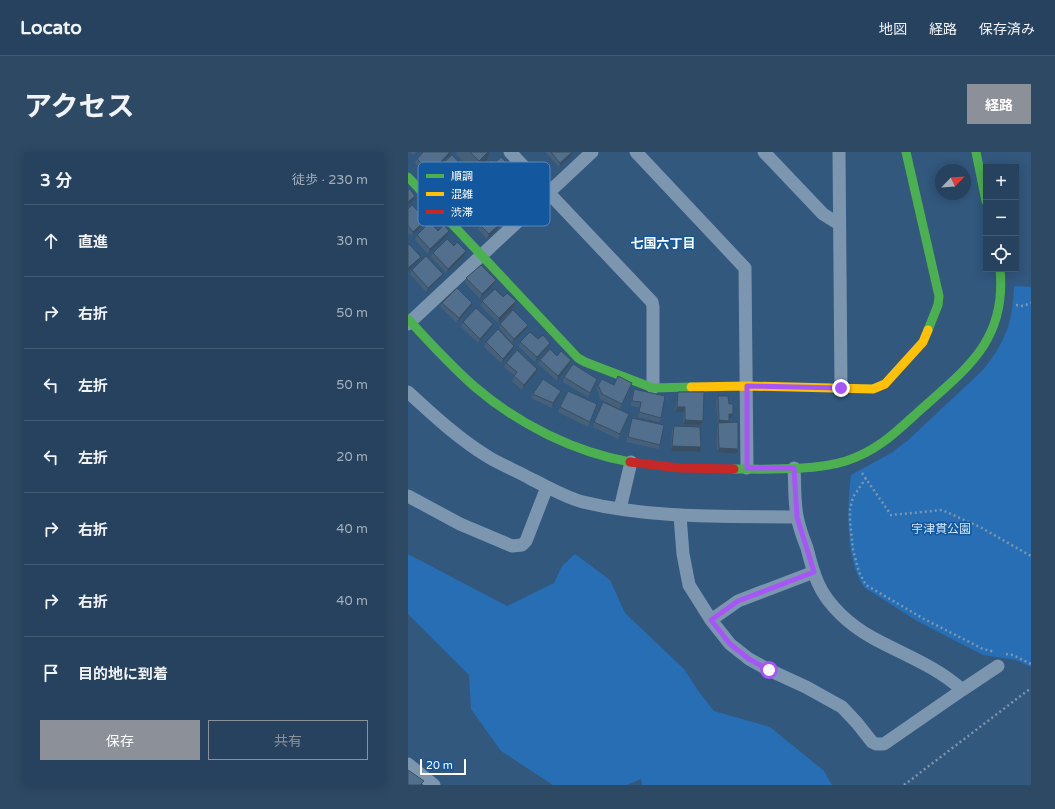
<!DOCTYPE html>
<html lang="ja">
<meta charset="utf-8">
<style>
body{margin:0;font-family:"Varela Round","Noto Sans JP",sans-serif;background:#2e4964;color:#f1f3f6}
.controls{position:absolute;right:12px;top:12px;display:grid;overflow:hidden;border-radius:0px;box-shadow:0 2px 10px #0003}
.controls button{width:36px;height:36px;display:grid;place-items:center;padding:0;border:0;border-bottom:1px solid #425b73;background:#26425e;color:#f1f3f6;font:20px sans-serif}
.compass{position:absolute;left:527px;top:12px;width:36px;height:36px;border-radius:50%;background:#26425e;box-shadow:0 2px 10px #0003;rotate:65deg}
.scale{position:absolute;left:12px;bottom:10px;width:46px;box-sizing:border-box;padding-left:4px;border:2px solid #fff;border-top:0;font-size:11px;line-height:14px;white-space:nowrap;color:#fff;-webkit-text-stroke:3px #13579e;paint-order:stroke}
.stop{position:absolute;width:12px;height:12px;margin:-9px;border:3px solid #a855f7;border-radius:50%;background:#fff}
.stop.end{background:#a855f7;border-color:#fff;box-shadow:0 1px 4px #0008}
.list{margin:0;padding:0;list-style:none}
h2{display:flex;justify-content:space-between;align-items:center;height:52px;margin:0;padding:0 16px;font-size:17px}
h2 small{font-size:13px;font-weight:400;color:#a4b0bc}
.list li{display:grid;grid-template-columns:26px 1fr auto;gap:12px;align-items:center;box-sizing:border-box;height:72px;padding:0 16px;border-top:1px solid #425b73}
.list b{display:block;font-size:15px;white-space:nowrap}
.list em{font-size:13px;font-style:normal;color:#a4b0bc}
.actions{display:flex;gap:8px;padding:12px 16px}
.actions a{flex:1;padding:9px 0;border:1px solid #8c9099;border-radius:0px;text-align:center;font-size:14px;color:#8c9099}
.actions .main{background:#8c9099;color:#fff}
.icon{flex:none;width:22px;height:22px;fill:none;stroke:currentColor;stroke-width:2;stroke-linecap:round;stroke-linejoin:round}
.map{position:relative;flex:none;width:623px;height:633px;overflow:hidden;border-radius:0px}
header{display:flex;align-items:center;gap:24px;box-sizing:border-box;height:56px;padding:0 20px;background:#26425e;border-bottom:1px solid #425b73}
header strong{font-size:19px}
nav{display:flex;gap:22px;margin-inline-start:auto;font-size:14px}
.intro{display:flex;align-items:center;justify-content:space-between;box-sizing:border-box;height:96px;padding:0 24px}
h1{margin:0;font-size:28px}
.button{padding:10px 18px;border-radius:0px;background:#8c9099;color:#fff;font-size:14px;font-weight:700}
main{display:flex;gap:24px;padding:0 24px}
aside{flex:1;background:#26425e;border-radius:0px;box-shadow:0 2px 10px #0003}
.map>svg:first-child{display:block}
.green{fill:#276eb4}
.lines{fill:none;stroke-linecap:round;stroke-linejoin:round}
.path{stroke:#7d96af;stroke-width:2.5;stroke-dasharray:2 3;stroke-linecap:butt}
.street{stroke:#7d96af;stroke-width:13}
.fast{stroke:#4caf50;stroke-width:9}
.slow{stroke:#ffc107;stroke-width:9}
.jam{stroke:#c62828;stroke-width:9}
.wall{fill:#476079}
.shaded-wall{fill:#394e63}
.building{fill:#52708d;stroke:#394e63}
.route{stroke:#a855f7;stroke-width:5}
.labels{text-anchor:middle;stroke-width:3;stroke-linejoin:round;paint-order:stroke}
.park-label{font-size:12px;fill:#d2e8fe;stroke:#13579e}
.neighbourhood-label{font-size:13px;font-weight:bold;fill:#fff;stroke:#13579e}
.key{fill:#13579e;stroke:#5a89bb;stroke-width:1}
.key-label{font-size:11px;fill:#fff}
</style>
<header>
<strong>Locato</strong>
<nav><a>地図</a><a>経路</a><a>保存済み</a></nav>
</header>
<div class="intro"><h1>アクセス</h1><a class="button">経路</a></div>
<main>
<aside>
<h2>3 分<small>徒歩 · 230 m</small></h2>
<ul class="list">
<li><svg class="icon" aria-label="ahead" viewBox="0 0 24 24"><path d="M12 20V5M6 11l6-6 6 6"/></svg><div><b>直進</b></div><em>30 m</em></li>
<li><svg class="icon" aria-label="right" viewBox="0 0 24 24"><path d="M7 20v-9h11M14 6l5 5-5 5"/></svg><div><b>右折</b></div><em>50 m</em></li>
<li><svg class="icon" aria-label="left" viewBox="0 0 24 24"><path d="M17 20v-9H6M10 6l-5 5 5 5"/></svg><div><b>左折</b></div><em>50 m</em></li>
<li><svg class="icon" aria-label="left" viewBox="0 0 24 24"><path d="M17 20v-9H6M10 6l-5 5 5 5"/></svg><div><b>左折</b></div><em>20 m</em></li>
<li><svg class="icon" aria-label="right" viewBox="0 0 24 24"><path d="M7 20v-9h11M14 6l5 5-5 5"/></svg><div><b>右折</b></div><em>40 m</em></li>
<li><svg class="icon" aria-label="right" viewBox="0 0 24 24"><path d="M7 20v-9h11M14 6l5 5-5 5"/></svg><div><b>右折</b></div><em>40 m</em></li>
<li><svg class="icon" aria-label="arrive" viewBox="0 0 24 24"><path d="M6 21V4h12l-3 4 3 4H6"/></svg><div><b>目的地に到着</b></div></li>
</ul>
<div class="actions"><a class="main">保存</a><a>共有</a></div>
</aside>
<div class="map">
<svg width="623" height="633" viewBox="0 0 623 633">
<rect width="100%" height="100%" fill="#32587e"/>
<path class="green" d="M606,134L623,135V515L608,508L575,503L509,469L457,436C437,409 439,355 443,323L483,301L499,289L575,218C597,191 605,170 606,134Z
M0,402L99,454L146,431L154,414L167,402L202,428L217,461L276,517L291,540L306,559L362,575L416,619L424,633H234L233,627L219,633H145L93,599L63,557L61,523L0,462Z"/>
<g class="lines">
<path class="path" d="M608,153L615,154L623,151
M454,321L483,363L534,358L572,375L623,404
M458,326L445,345L442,357V368L445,398L451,420L458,433L516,467L575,497L587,500
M598,502L605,503L623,512
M496,633L623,536"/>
<path class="street" d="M102,0L244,150L245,155V236
M228,0L337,116L339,316
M356,0L415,62L431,72
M431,0L433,236
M0,172L184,0
M0,240C26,264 52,288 82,306C96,314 111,320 125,328C140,335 159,346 175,350C245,367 317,364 389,365
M0,344L52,372L104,394L114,393L118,389L139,335
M212,357L223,310
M272,364L275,402L281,433L303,468L322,492L341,507L361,518L398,535L434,555L449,571L464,590L468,592H476L554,538C530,515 494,502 465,486C443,474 420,454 410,431C405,420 402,408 399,396C395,386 391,375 389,364C386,348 387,331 386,316
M303,468L330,449L406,420
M554,538L590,514
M0,612L26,633"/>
<path class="fast" d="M498,0L531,144L530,153L520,178
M568,0L578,49
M0,25L170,206L177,210L245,236L283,235
M0,167C21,190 43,214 67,235C110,272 166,300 222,310
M326,317C360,317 406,319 438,309C469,299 487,281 510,260C558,217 599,189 592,117"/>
<path class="slow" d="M283,235L339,234L465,237L477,232L515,190L520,178"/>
<path class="jam" d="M222,310L271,316L326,317"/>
</g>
<path class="wall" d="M1,0H8L5,3Z
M49,0H82L79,8L66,21L48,2Z
M137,0H165L164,4L151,15Z
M42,3L28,17L59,19L58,24L37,42L31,35L33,31L26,22L27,18L20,25L7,11L9,7Z
M105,17L103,21L83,41L68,26L70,21Z
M108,29L126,39L121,42L122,44L121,49L107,61L88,40L90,35Z
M78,37L97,64V70L79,87L70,77L72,73L81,64L76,59L70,64L68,63L66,65L59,58L61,53Z
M0,57L11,60L21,67L4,84L0,81Z
M30,79L39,84L20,102L7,88L9,83Z
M46,94L56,104L38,121L23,105L25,101Z
M4,118L35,122L33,126L18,140L2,122Z
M58,126L88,128L86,133L72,147L57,131Z
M95,145L108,149L107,154L90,171L73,154L74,149Z
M34,151L62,156L49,171L32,155Z
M55,170L85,172L83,177L70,191L53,175Z
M92,172L118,178L104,191L91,176Z
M130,187L142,191L140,195L127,210L111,195L112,190Z
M78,190L106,194L105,198L93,211L76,195Z
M149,204L163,208L161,213L149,229L130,212L132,208Z
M98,211L128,221L114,238L104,229L106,223L96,215Z
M156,225L189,227L180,245L155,230Z
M190,233H206L222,236L212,257L192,247L189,238Z
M226,237L253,266L251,270L230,265L231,255L223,254L224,242Z
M270,240L293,273L275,272L276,260H267L269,245Z
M125,242L151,244L144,256L123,246Z
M310,244L323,266L321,267L320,270L328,302L309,300V275L310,273L308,249Z
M189,252L180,275L150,260L152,255Z
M221,262L210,287L185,275L186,270Z
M224,266L252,293L250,297L218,290Z
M266,274L292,300L263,299L264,279Z"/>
<path class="shaded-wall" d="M42,0H43L42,3L20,25L22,21Z
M80,0H82L79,8L66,21L71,9Z
M164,0H165L164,4L151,15L152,11Z
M105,17L103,21L83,41L85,37Z
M59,19L58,24L37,42L39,37Z
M127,34L126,39L118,45L120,41Z
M7,44L6,48L0,53V50Z
M122,44L121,49L107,61L109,56Z
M78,54L76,59L70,64L72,60Z
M70,58L68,63L66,65L68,60Z
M23,63L21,67L4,84L5,80Z
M98,66L97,70L79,87L81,82Z
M41,79L39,84L20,102L22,97Z
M58,99L56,104L38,121L40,117Z
M13,105L11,109L0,120V116Z
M35,122L33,126L18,140L20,136Z
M88,128L86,133L72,147L74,142Z
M108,149L107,154L90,171L91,166Z
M64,151L62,156L49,171L51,166Z
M85,172L83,177L70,191L72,187Z
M120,173L118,178L104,191L106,187Z
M142,191L140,195L127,210L129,205Z
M106,194L105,198L93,211L95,207Z
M163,208L161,213L149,229L150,224Z
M129,217L128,221L114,238L116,233Z
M153,239L151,244L144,256L145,251Z
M269,255H277L276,260H267Z
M321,262H325L323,266L319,267Z
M277,268L295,269L293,273L275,272Z
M311,268L321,269L319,273L310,271V273Z
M264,294L293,295L292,300L263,299Z
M311,296L330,297L328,302L309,300Z"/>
<path class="building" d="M15,0H42L22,21L9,7Z
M62,0H80L71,9Z
M143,0H164L152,11Z
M44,3L59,19L39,37L33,30L36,28L27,18Z
M93,5L105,17L85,37L70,21L83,8L87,11Z
M2,37L7,44L0,50V38Z
M78,37L99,59L95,62L98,66L81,82L72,73L84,61L78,54L72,60L70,58L68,60L61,53Z
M4,53L11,60L16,56L23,63L5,80L0,74V57Z
M22,70L30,79L36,73L41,79L22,97L9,83Z
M39,87L46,94L49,90L58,99L40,117L25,101Z
M1,92L13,105L0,116V93Z
M18,104L35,122L20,136L4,118Z
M73,113L88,128L74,142L58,126Z
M49,136L64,151L51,166L34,151Z
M87,137L95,145L99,141L108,149L91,166L74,149Z
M68,156L85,172L72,187L55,170Z
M105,158L120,173L106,187L92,172Z
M90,177L106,194L95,207L78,190Z
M122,180L130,187L135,183L142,191L129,205L112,190Z
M142,197L149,204L153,199L163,208L150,224L132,208Z
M109,198L129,217L116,233L106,224L109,220L98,211Z
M165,212L189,227L182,241L156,225Z
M210,224L224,231L214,252L194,242L190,233L194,227L206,233Z
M135,227L153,239L145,251L125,242Z
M226,237L257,244L253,266L231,260L233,250L224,249Z
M160,239L189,252L182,270L152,255Z
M270,240H296L295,269L277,268V255H269Z
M310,244H320L321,252H325V262H321V269L311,268Z
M195,250L221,262L212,282L186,270Z
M224,266L256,273L252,293L220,285Z
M330,270V297L311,296L310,271Z
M266,274L292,275L293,295L264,294Z
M0,618L16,629L12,633H0Z"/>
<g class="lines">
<path class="route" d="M361,518L341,507L322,492L303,468L330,449L406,420L389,365L386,316H339V234L433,236"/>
</g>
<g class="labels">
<g class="park-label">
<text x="533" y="381">宇津貫公園</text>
</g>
<g class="neighbourhood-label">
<text x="255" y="96">七国六丁目</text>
</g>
</g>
<rect x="10" y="10" width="132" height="64" rx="6" class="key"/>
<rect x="18" y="22" width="18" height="4" fill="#4caf50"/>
<rect x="18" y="40" width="18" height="4" fill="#ffc107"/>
<rect x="18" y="58" width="18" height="4" fill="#c62828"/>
<g class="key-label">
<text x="43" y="28">順調</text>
<text x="43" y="46">混雑</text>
<text x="43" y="64">渋滞</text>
</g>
</svg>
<div class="controls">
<button>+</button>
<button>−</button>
<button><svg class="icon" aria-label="locate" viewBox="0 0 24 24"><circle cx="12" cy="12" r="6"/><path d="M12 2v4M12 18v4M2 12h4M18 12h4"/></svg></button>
</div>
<svg class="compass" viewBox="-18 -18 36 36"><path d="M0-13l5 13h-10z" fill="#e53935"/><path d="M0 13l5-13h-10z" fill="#a4b0bc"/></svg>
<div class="scale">20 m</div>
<div class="stop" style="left:361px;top:518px"></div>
<div class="stop end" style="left:433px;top:236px"></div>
</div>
</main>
